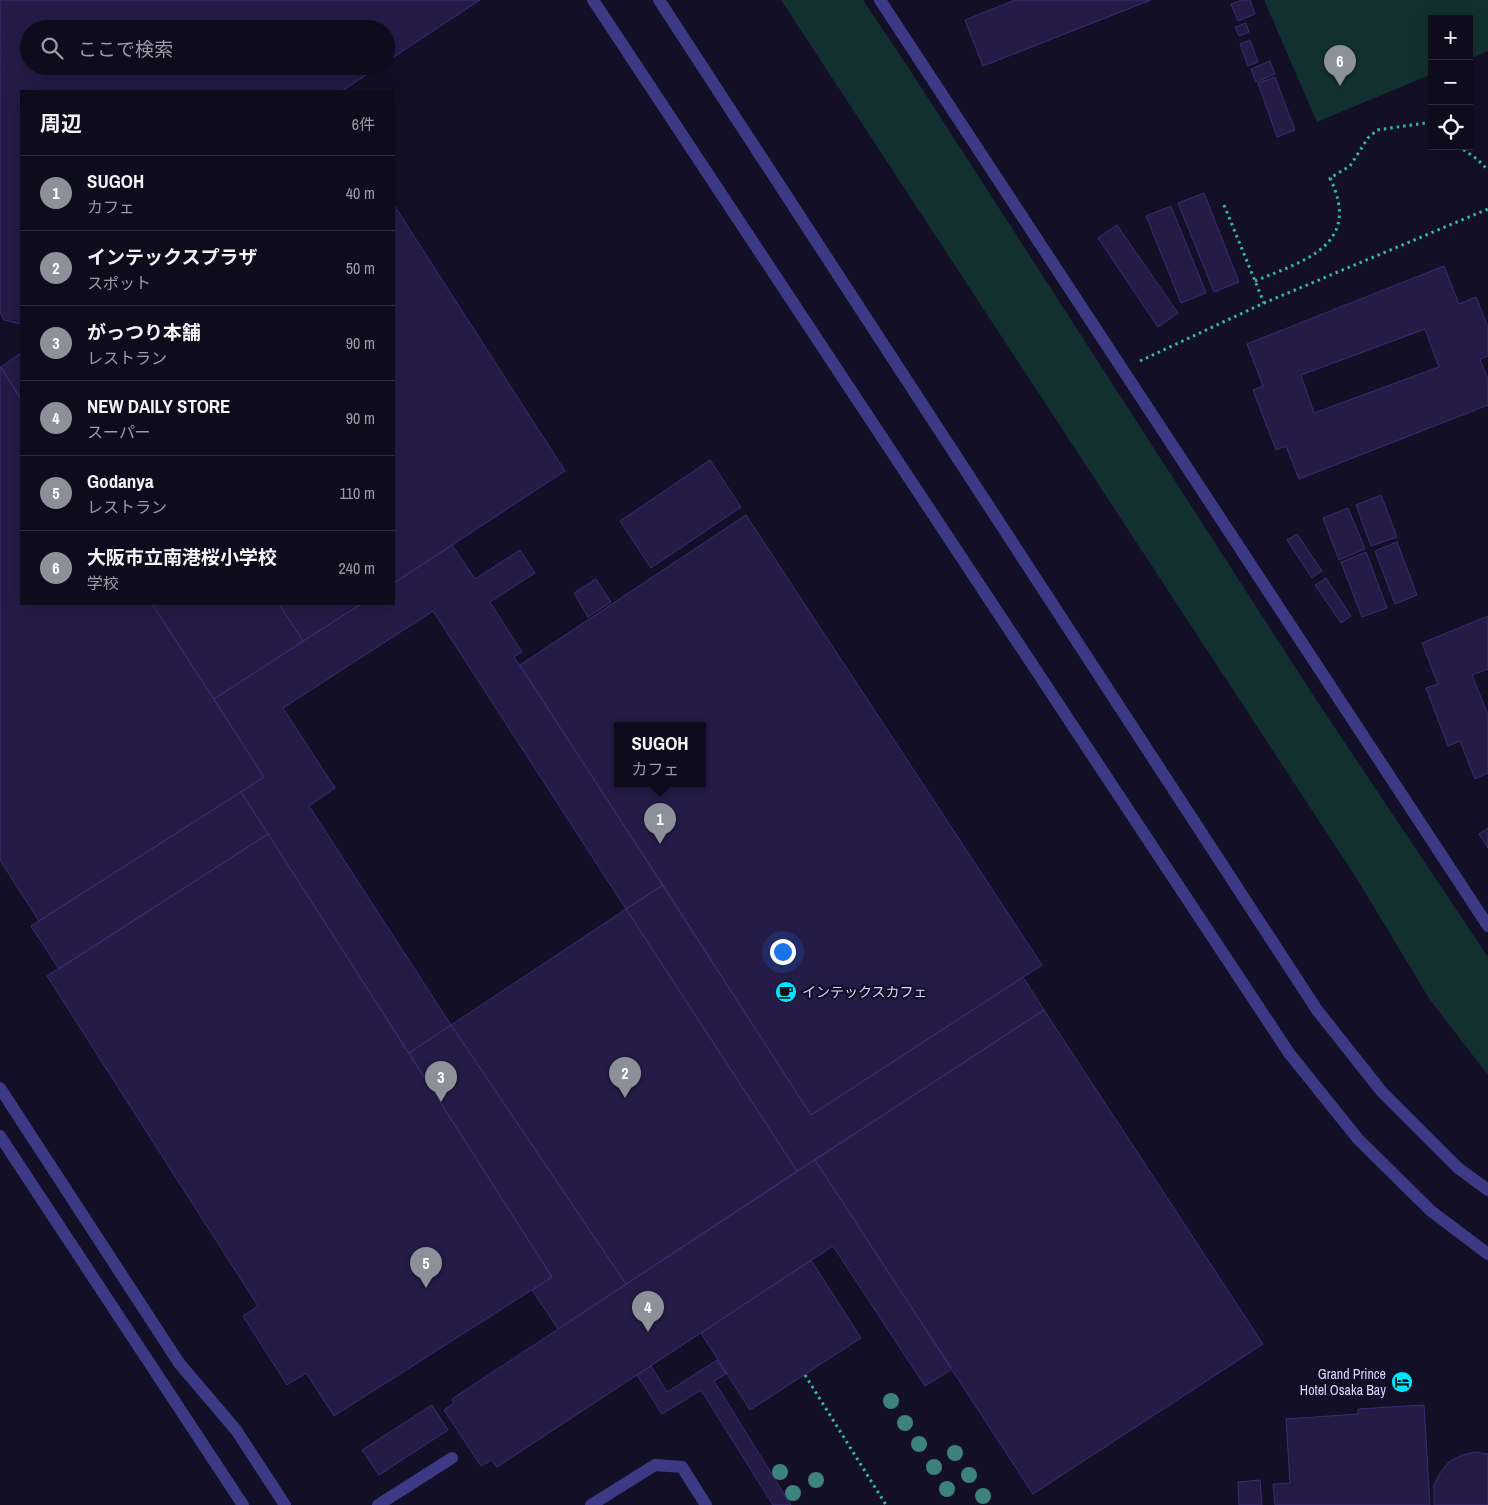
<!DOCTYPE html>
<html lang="ja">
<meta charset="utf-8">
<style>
body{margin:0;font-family:"Archivo Narrow","Noto Sans JP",sans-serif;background:#1c1929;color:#f1f3f6}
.controls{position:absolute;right:15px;top:15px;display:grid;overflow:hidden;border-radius:0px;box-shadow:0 5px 20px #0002}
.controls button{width:45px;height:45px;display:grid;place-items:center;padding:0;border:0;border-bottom:1px solid #2e2b3b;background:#0e0b1c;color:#f1f3f6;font:25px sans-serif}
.you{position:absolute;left:782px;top:951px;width:18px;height:18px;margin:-12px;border:4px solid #fff;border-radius:50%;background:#1a73e8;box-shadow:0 0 0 8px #1a73e833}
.badge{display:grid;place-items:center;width:32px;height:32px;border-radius:50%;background:#8c9099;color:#fff;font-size:16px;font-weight:700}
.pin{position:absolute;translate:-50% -41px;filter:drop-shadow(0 1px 2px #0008)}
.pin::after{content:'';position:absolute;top:26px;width:18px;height:15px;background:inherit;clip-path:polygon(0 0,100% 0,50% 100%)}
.popup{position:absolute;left:614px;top:722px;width:92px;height:65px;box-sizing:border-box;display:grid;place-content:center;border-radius:0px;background:#0e0b1c;filter:drop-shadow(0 1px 4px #0005);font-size:16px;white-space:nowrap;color:#9b9ba3}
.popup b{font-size:19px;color:#f1f3f6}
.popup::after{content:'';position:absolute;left:50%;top:100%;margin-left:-10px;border:10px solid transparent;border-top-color:#0e0b1c}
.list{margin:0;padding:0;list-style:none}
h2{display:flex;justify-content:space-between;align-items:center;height:65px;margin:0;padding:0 20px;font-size:21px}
h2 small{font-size:16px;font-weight:400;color:#9b9ba3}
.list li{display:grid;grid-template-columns:32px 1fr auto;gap:15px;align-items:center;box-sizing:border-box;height:75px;padding:0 20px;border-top:1px solid #2e2b3b}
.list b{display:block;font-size:19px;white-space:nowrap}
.list p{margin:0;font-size:16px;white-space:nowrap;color:#9b9ba3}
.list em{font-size:16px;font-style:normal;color:#9b9ba3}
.icon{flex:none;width:28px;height:28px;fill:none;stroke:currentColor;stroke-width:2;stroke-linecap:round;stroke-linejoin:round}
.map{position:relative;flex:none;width:1488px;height:1505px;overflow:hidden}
.search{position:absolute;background:#0e0b1c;box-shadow:0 5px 20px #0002;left:20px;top:20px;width:375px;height:55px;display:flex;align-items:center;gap:12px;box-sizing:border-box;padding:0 18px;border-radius:28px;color:#9b9ba3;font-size:19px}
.panel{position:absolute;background:#0e0b1c;box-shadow:0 5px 20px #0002;left:20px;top:90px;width:375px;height:515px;border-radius:0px}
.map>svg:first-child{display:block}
.green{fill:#12302f}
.building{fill:#241b47;stroke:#3b2d73;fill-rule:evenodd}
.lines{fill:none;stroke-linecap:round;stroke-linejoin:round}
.path{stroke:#2fb8b0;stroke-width:3;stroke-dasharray:2.5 4;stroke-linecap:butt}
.minor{stroke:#3d3a85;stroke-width:12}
.tree{fill:#3d827b}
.labels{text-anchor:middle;stroke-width:4.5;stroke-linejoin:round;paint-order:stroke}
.poi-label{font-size:14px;fill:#d9d4ff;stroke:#130f26;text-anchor:start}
</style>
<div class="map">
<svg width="1488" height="1505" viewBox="0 0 1488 1505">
<rect width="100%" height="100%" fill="#130f26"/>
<path class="green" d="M781,0H863L908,67L1317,701L1488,957V1075L1430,1000L1357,879Z
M1264,0H1488V51L1469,59V19H1432V74L1317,122Z"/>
<path class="building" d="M0,0H480L386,62V29H29V66H380L342,91H21V324L4,320L0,312Z
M1015,0H1151L983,66L965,20Z
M1242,0H1250L1255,14L1238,21L1231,4Z
M1246,23L1249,32L1239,36L1235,27Z
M1250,40L1258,62L1248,66L1240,44Z
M1270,61L1275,74L1256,82L1251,69Z
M1275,77L1295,130L1277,137L1258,83Z
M1204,193L1239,282L1214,292L1178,203Z
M394,205L565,471L394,583Z
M1171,206L1206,293L1181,303L1146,216Z
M1117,225L1178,313L1158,327L1098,238Z
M1444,266L1459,304L1476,297L1488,327V356L1480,359L1488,380V405L1299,479L1286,446L1276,450L1253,390L1263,386L1247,344ZM1425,329L1439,367L1314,413L1301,375Z
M21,353V399L1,367Z
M0,366L21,399V604H152L264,777L39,921L0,860Z
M710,460L741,507L651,568L620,521Z
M1381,495L1397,537L1371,546L1356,505Z
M1348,508L1365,549L1339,560L1323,518Z
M746,515L1042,965L811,1115L520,665ZM618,725H702V783H618Z
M1297,534L1322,571L1312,578L1287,540Z
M1397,542L1417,595L1395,604L1375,551Z
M452,545L475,579L520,550L535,573L490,602L522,652L514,657L663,885L626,909L433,611L283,708L335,788L309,806L451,1025L409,1053L241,792L264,777L214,699L361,604H394V583Z
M1366,552L1387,608L1362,617L1341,562Z
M1326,578L1351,616L1341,623L1315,585Z
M596,579L611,602L588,617L574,593Z
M152,604H279L303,641L214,699Z
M279,604H361L303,641Z
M1488,616V669L1472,675L1488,715V773L1475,779L1460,741L1448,746L1426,688L1438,684L1422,643Z
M241,792L268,834L59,969L31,926Z
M1488,828V848L1479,834Z
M268,834L552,1277L334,1416L306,1373L287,1385L243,1316L258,1306L47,976Z
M663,885L811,1115L1023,977L1044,1010L797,1171L626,909Z
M626,909L797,1171L626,1284L451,1025Z
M1044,1010L1263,1344L1033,1494L815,1160Z
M451,1025L626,1284L558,1329L532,1290L552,1277L409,1053Z
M815,1160L952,1369L925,1386L833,1246L497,1467L492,1460L481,1466L444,1410L454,1403L452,1399Z
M811,1260L861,1338L750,1410L701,1333Z
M717,1360L726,1374L714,1381L791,1505H773L701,1390L662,1414L637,1375L651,1366L667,1392Z
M432,1405L448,1430L379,1475L362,1450Z
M1424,1405L1430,1505H1275L1273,1484L1290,1483L1286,1419L1358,1414V1409Z
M1475,1452L1488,1454V1505H1434V1485L1440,1473L1449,1462L1462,1455Z
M1260,1480L1262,1505H1239L1238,1482Z"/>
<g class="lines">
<path class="path" d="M1458,146L1477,159L1488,170
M1224,205L1264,303
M1255,281C1306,260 1362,245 1330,178L1350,166L1368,138L1377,130L1432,122
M1140,361L1264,303L1488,209
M805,1375L886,1505"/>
<path class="minor" d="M593,0L1289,1053L1358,1139L1431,1211L1488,1254
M659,0L1317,1010L1382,1092L1458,1168L1488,1190
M880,0L1488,926
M0,1088L179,1363L236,1430L285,1505
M0,1136L243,1505
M378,1505L452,1458
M591,1505L655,1465L682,1467L706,1505"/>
</g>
<g class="tree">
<circle cx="891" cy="1401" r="8"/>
<circle cx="905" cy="1423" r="8"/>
<circle cx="919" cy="1444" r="8"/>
<circle cx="955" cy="1453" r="8"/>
<circle cx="934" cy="1467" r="8"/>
<circle cx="780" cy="1472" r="8"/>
<circle cx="969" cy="1475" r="8"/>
<circle cx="816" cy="1480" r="8"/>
<circle cx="947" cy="1489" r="8"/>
<circle cx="793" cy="1493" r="8"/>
<circle cx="983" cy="1496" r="8"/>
</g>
<defs>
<g id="cafe-disc" transform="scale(1.125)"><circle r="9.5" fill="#00e5ff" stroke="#130f26"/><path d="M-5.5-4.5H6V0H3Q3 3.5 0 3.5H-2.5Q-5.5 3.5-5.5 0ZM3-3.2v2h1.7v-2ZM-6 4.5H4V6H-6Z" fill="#111"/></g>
<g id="hotel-disc" transform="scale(1.125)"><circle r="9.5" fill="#00e5ff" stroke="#130f26"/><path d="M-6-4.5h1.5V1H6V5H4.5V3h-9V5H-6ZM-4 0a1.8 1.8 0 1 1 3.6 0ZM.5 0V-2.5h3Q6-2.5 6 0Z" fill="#111"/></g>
</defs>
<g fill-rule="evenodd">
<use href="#cafe-disc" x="786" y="992"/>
<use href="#hotel-disc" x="1402" y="1382"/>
</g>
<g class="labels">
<g class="poi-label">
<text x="802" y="997">インテックスカフェ</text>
<text x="1386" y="1379" text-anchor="end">Grand Prince<tspan x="1386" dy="16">Hotel Osaka Bay</tspan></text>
</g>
</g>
</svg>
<div class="controls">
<button>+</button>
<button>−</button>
<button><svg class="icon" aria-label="locate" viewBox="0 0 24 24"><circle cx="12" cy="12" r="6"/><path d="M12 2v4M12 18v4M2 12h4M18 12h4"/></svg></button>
</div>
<div class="you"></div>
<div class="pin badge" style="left:660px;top:844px">1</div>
<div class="popup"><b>SUGOH</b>カフェ</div>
<div class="pin badge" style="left:625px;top:1098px">2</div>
<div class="pin badge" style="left:441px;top:1102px">3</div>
<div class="pin badge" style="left:648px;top:1332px">4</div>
<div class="pin badge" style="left:426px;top:1288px">5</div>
<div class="pin badge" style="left:1340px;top:86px">6</div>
<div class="search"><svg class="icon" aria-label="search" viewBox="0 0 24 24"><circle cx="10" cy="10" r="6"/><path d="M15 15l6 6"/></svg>ここで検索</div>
<section class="panel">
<h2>周辺<small>6件</small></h2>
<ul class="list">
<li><span class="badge">1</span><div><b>SUGOH</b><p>カフェ</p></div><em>40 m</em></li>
<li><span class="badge">2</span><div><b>インテックスプラザ</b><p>スポット</p></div><em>50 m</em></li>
<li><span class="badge">3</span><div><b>がっつり本舗</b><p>レストラン</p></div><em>90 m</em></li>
<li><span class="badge">4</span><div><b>NEW DAILY STORE</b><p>スーパー</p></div><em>90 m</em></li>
<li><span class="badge">5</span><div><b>Godanya</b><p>レストラン</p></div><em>110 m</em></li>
<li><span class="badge">6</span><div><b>大阪市立南港桜小学校</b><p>学校</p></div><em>240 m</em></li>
</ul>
</section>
</div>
